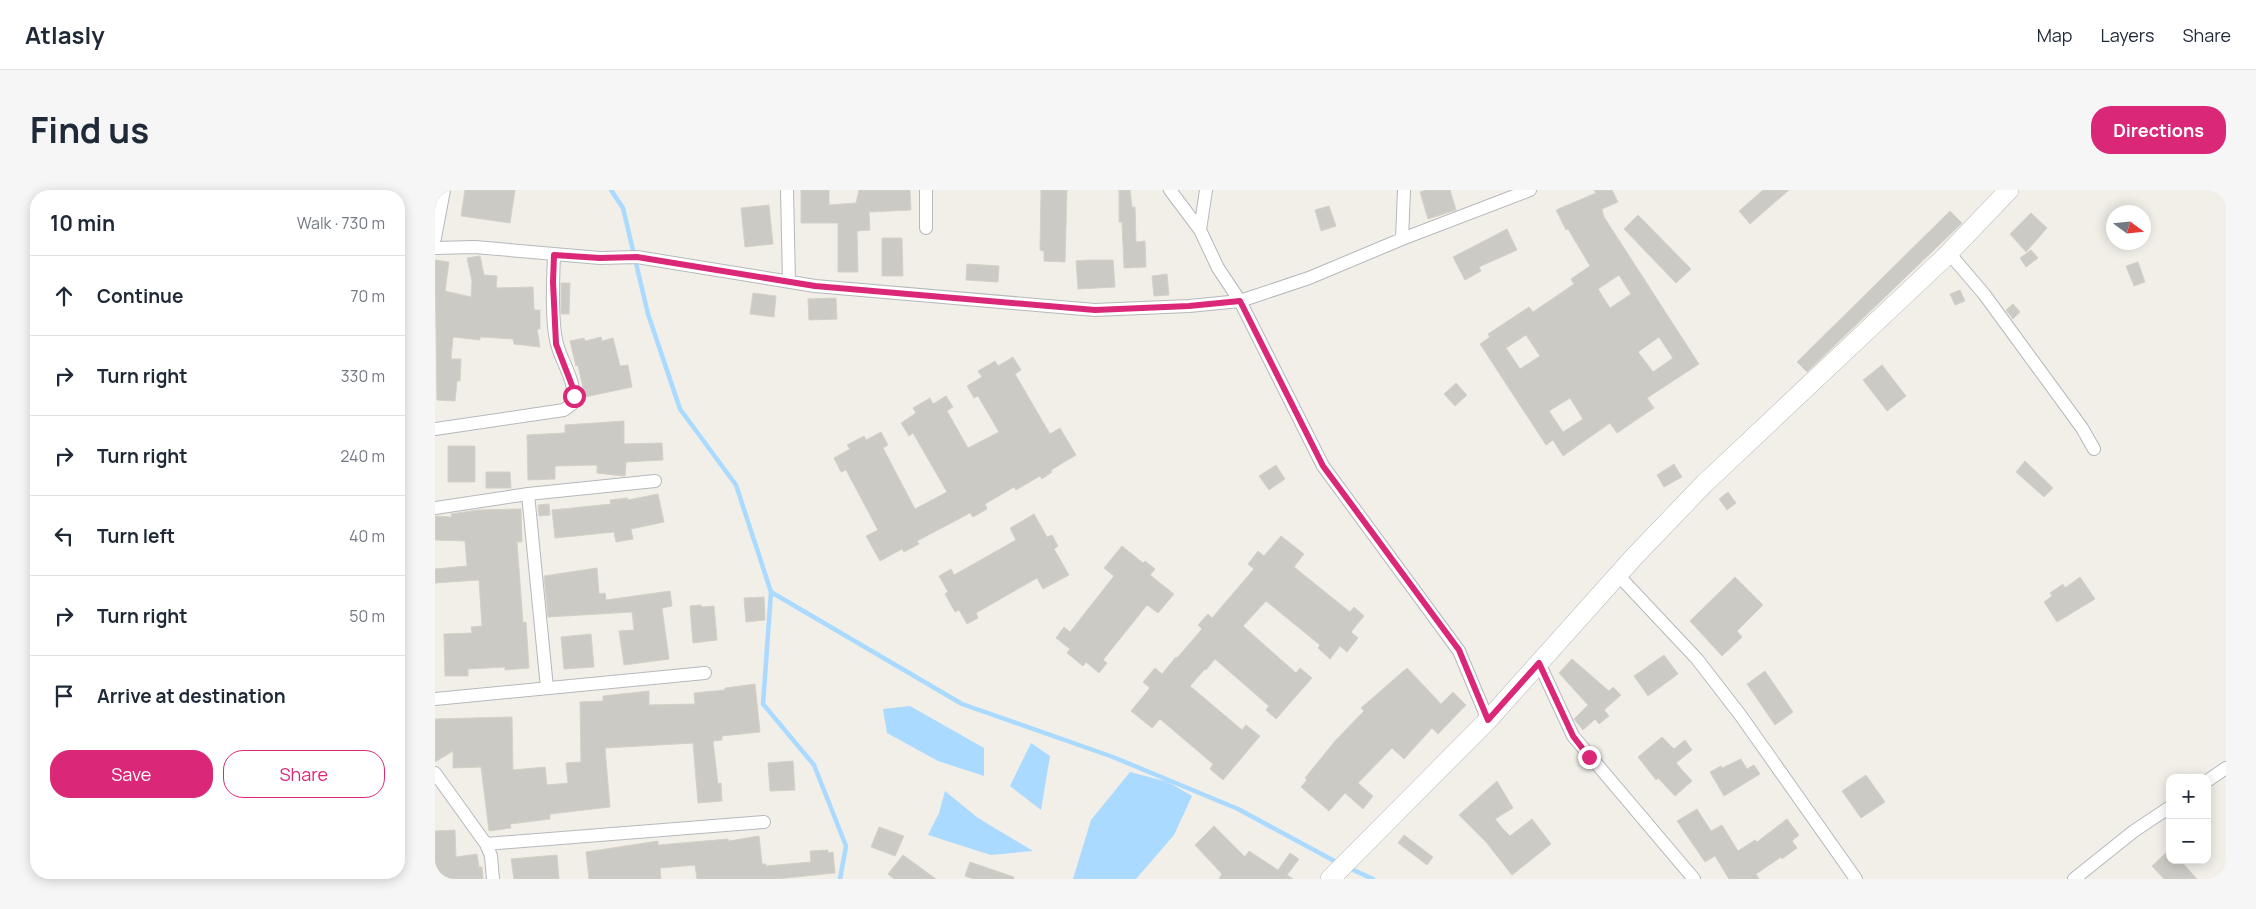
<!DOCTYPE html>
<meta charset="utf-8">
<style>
body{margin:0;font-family:Manrope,sans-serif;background:#f6f6f7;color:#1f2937}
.controls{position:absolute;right:15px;bottom:15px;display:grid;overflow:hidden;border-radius:10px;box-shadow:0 2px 12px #0003}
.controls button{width:45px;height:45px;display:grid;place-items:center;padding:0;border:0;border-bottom:1px solid #e0e1e3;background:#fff;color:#1f2937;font:25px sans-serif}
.compass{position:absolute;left:1671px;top:15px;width:45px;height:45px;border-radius:50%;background:#fff;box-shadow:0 2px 12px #0003;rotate:105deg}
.stop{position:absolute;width:15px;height:15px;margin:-11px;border:4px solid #db2777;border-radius:50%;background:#fff}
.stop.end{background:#db2777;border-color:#fff;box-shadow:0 1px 5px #0008}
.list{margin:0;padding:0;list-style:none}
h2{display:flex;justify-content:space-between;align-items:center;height:65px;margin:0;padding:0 20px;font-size:21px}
h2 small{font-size:16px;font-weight:400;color:#747a83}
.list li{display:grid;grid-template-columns:32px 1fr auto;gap:15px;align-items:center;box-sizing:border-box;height:80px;padding:0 20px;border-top:1px solid #e0e1e3}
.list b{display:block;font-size:19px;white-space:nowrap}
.list em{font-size:16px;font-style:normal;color:#747a83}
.actions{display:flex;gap:10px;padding:15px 20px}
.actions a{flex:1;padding:11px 0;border:1px solid #db2777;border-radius:20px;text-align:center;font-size:18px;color:#db2777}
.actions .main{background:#db2777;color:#fff}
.icon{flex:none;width:28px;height:28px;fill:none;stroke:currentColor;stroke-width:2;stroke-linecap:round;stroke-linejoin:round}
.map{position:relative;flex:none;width:1791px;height:689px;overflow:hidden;border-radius:20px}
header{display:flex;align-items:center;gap:30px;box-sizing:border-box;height:70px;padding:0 25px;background:#fff;border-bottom:1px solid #e0e1e3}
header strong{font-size:24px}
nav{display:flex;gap:28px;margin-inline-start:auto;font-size:18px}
.intro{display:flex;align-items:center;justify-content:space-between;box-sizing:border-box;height:120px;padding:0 30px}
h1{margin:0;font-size:35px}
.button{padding:12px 22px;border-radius:20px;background:#db2777;color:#fff;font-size:18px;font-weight:700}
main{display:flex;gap:30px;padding:0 30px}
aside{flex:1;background:#fff;border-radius:20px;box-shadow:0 2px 12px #0003}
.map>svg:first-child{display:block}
.water{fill:#aadaff}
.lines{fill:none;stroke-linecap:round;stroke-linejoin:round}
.stream{stroke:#aadaff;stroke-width:4.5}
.building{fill:#cccac5;stroke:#d6d1c6;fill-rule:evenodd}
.street-casing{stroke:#b5b8bc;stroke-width:14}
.secondary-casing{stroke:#b6babf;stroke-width:20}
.street{stroke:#fff;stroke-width:12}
.secondary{stroke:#fff;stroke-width:19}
.route{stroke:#db2777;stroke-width:6}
</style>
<header>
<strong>Atlasly</strong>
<nav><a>Map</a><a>Layers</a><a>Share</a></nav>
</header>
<div class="intro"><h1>Find us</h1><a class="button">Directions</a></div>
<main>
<aside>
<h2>10 min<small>Walk · 730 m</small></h2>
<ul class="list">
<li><svg class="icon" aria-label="ahead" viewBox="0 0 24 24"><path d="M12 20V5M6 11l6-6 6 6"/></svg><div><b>Continue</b></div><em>70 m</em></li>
<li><svg class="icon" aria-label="right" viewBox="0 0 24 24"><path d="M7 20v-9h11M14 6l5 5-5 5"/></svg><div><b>Turn right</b></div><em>330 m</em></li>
<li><svg class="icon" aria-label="right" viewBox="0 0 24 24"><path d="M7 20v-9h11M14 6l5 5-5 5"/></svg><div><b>Turn right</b></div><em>240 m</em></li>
<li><svg class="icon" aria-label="left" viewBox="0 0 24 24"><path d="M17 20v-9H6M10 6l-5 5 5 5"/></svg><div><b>Turn left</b></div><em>40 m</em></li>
<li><svg class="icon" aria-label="right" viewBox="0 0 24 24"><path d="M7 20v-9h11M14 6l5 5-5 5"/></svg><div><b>Turn right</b></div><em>50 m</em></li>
<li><svg class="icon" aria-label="arrive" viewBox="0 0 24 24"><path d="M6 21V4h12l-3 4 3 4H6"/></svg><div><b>Arrive at destination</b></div></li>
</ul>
<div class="actions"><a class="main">Save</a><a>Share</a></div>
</aside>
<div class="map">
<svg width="1791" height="689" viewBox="0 0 1791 689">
<rect width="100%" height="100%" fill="#f1efe8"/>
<path class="water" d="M475,516L549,558V586L503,571L452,543L448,519Z
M596,553L615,566L606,620L575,596Z
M695,582L733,592L757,606L739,645L701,689H638L656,630Z
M510,601L543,628L598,661L556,665L493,645L504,623Z"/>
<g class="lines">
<path class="stream" d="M176,0L188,18L213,124L245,219L301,295L336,402L328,514L379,575L411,656L405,689
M336,402L527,514L678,567L803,619L905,674
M912,677L938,689"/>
</g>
<path class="building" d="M30,0H80L75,33L26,26Z
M366,0H394V15L421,13L424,0H475L476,20L434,22L435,40L422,41L423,82H403V33H366Z
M606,0H632L630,72L609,71V61L605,60Z
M684,0H695L697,17H700L701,52L710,51L711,77L689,78L687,32H684Z
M992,0H1015L1021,20L993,29L985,2Z
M1159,0H1177L1183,12L1167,19L1169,27L1264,174L1212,208L1219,218L1182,243L1175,233L1128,266L1118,250L1111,255L1045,154L1055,147L1053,144L1094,117L1098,122L1139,94L1136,89L1155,76L1133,39L1131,40L1121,20L1161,3ZM1184,85L1196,104L1175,118L1163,99ZM1091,145L1105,166L1085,179L1071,158ZM1224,147L1238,168L1218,182L1203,162ZM1135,208L1148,229L1128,242L1114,221Z
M1328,0H1354L1315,34L1304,21Z
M334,15L338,54L310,57L306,18Z
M894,16L901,36L886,41L880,20Z
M1515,21L1527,33L1372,182L1362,172Z
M1596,23L1612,38L1591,62L1575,44Z
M1203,25L1256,79L1241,93L1189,39Z
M1072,39L1082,60L1044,77L1046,81L1030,90L1018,67Z
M447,48H467L468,86H447Z
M1596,60L1603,68L1591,77L1585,68Z
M45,66L49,85L62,86L61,98L98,97L99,120H105V139H102L105,157L79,154L78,149L45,147V150L18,147L16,169H26L25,191H22L20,211L2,210L0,70L14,72L10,101L36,107L37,91L32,68Z
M654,70H678L680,97L643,99L641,71Z
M1703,72L1710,92L1699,96L1691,76Z
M532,74L564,76L563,92L531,90Z
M732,84L734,105L719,106L717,86Z
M126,93H135L134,124H126Z
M1525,100L1530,111L1520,115L1515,104Z
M318,103L341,106L339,127L315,124Z
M401,108L402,129L374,130L373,109Z
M1578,114L1585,122L1578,129L1571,120Z
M166,147L167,151L178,148L185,176L193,175L197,197L150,207L143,175L141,176L135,151L149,148L150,151Z
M578,167L586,180L580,184L615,244L625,238L641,265L616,280L617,282L607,289L605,286L581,300L579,297L550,314L552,319L538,327L535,323L482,351L484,354L469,362L467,359L445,371L431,346L443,340L411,280L406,282L399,268L415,259L412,255L429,246L431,250L446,242L453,255L448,258L480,319L512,302L478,243L474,246L466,233L481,223L478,218L495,208L498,214L511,206L518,217L512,221L533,258L564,242L543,206L539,208L532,196L547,187L543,181L560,171L563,176Z
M1447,175L1471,206L1452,221L1428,190Z
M1021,193L1032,205L1020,216L1009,204Z
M189,231V254L227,253L228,270L191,272L190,286H188L162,283V275L120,276V289L93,290L92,245L130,243V235Z
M13,256H40V292H13Z
M1590,271L1618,298L1609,307L1581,282Z
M1239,274L1247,287L1229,297L1222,285Z
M841,275L850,289L834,300L824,286Z
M51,282H75L76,298H51Z
M1293,302L1301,313L1292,320L1284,309Z
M223,304L229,332L196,339L198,349L181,352L179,342L120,348L117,320L176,314L175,310L192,308L193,310Z
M114,314L115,325L104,326L103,315Z
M86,319L87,352H82L88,433L91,432L94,478L70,480V477L33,479V486H10L9,444L37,443L36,437L47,436L44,390L0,393V379L32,376L30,351L0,350V326L17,327L16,324L43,320Z
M599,324L612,347L617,345L623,356L619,359L634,385L608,399L602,388L541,423L543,428L532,434L524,420L520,422L510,404L513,402L504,386L516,379L519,385L581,350L575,338Z
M846,346L869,364L859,377L915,422L919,417L929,426L916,442L923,448L912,462L905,456L895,469L883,458L885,455L831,411L808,436L861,483L865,478L877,488L841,529L831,520L834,516L780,469L771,480L770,479L755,496L807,540L811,535L825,546L788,590L775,579L778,574L725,529L717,538L696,521L715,498L708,492L720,478L727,484L741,467L742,468L767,439L763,435L773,424L777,428L819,379L813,374L823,361L829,366Z
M687,356L708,373L710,371L720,379L715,385L739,404L723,423L712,415L668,470L672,473L664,483L651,472L648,476L632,463L635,459L621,448L629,437L635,442L679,386L669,378Z
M162,378L164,404L170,403L171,410L235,401L237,416L227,418L234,469L189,475L184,441L199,440L197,422L113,427L109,386Z
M1300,387L1328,415L1302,441L1307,447L1287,466L1255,431Z
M1645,387L1660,409L1622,432L1609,412L1617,406L1615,403L1628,394L1630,398Z
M329,407L330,430L311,432L309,408Z
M266,415L267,417L279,416L282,450L258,453L255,416Z
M156,444L159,477L129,479L126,447Z
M1229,465L1243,484L1213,506L1199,486Z
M1137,469L1174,501L1178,497L1186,505L1169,520L1174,526L1164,534L1160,529L1148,540L1139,529L1153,515L1124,483Z
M972,478L1006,514L1018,502L1031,515L1003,544L997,538L969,569L957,558L923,593L938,606L928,619L910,603L894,621L866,597L872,590L870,588L900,551L929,521L926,518Z
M1330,481L1358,522L1340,535L1312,494Z
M320,494L325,542L287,546V550L278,551L283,594L286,593L287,611L263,613L258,553L170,558L175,617L115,624V629L75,634L76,638L54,641L46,577L18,578V561L0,572V529L77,527L78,580L110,577L112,595L133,593L131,573L146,572L145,512L168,511V506L214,501V515L260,514L259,503L290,500V498Z
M1227,547L1239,559L1250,550L1257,560L1241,573L1257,591L1240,606L1223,588L1221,590L1203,567Z
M1306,569L1312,579L1319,575L1325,584L1289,606L1275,582L1286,576L1287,578Z
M358,571L360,600L335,601L333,573Z
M1431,585L1450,612L1426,628L1407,601Z
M1062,591L1078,618L1060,629L1068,639L1075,646L1097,629L1116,654L1077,685L1051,652L1024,625Z
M1262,619L1276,641L1287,635L1303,661L1320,650L1322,652L1352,629L1364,645L1357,651L1362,658L1347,669L1346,667L1321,684L1324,689H1294L1280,666L1270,672L1242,631Z
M779,636L810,667L814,661L843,680L855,663L864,669L852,685L858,689H784L787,684L760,655Z
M444,637L469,646L460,666L436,657Z
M20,640L21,667L42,664L44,677H47L48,689H0V641Z
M969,645L998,667L992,675L963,653Z
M324,646L327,674H331V676L376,672L375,661L393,660V663L398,662L400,683L341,689H262L260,675L225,678L226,689H154L151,662L223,651V655L293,649L294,651Z
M1735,659V670H1745L1762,689H1729L1717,676Z
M122,665L124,689H79L76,669Z
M468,665L501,689H459L453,684Z
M535,672L579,687V689H539L530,686Z"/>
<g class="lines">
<g class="street-casing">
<path id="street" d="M352,0L354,92
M491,0V38
M735,0L765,40L783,78L805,111L888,276L1024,461L1053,530
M765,40L771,0
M0,48L9,0
M967,49L969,0
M0,58L40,57L165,68L202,67L380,96L660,120L754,116L805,111L874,88L967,49L1095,0
M1514,63L1549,104L1647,238L1659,259
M0,239L129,220L137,214C143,193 127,174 122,154C116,132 118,89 119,65
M93,304L112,498
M0,318L93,304L220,291
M1183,385L1262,469L1306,526L1421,689
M1104,473L1138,546L1259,689
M0,509L270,483
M0,583L51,654L56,666L58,689
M1772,591L1791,578
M51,654L329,632
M1639,689L1699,641L1735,617"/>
</g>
<g class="secondary-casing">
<path id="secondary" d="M895,689L1053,530L1198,368L1269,294L1509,68L1574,0"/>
</g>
<use href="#street" class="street"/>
<use href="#secondary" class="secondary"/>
</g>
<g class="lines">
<path class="route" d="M139,206L138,198L121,154L118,92L119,65L165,68L202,67L380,96L660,120L754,116L805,111L888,276L1024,460L1053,530L1104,473L1138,546L1154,567"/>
</g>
</svg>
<div class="controls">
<button>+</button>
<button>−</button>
</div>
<svg class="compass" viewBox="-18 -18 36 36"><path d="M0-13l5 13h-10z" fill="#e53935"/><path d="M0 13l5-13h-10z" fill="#747a83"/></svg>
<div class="stop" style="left:139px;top:206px"></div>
<div class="stop end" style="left:1154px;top:567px"></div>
</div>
</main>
